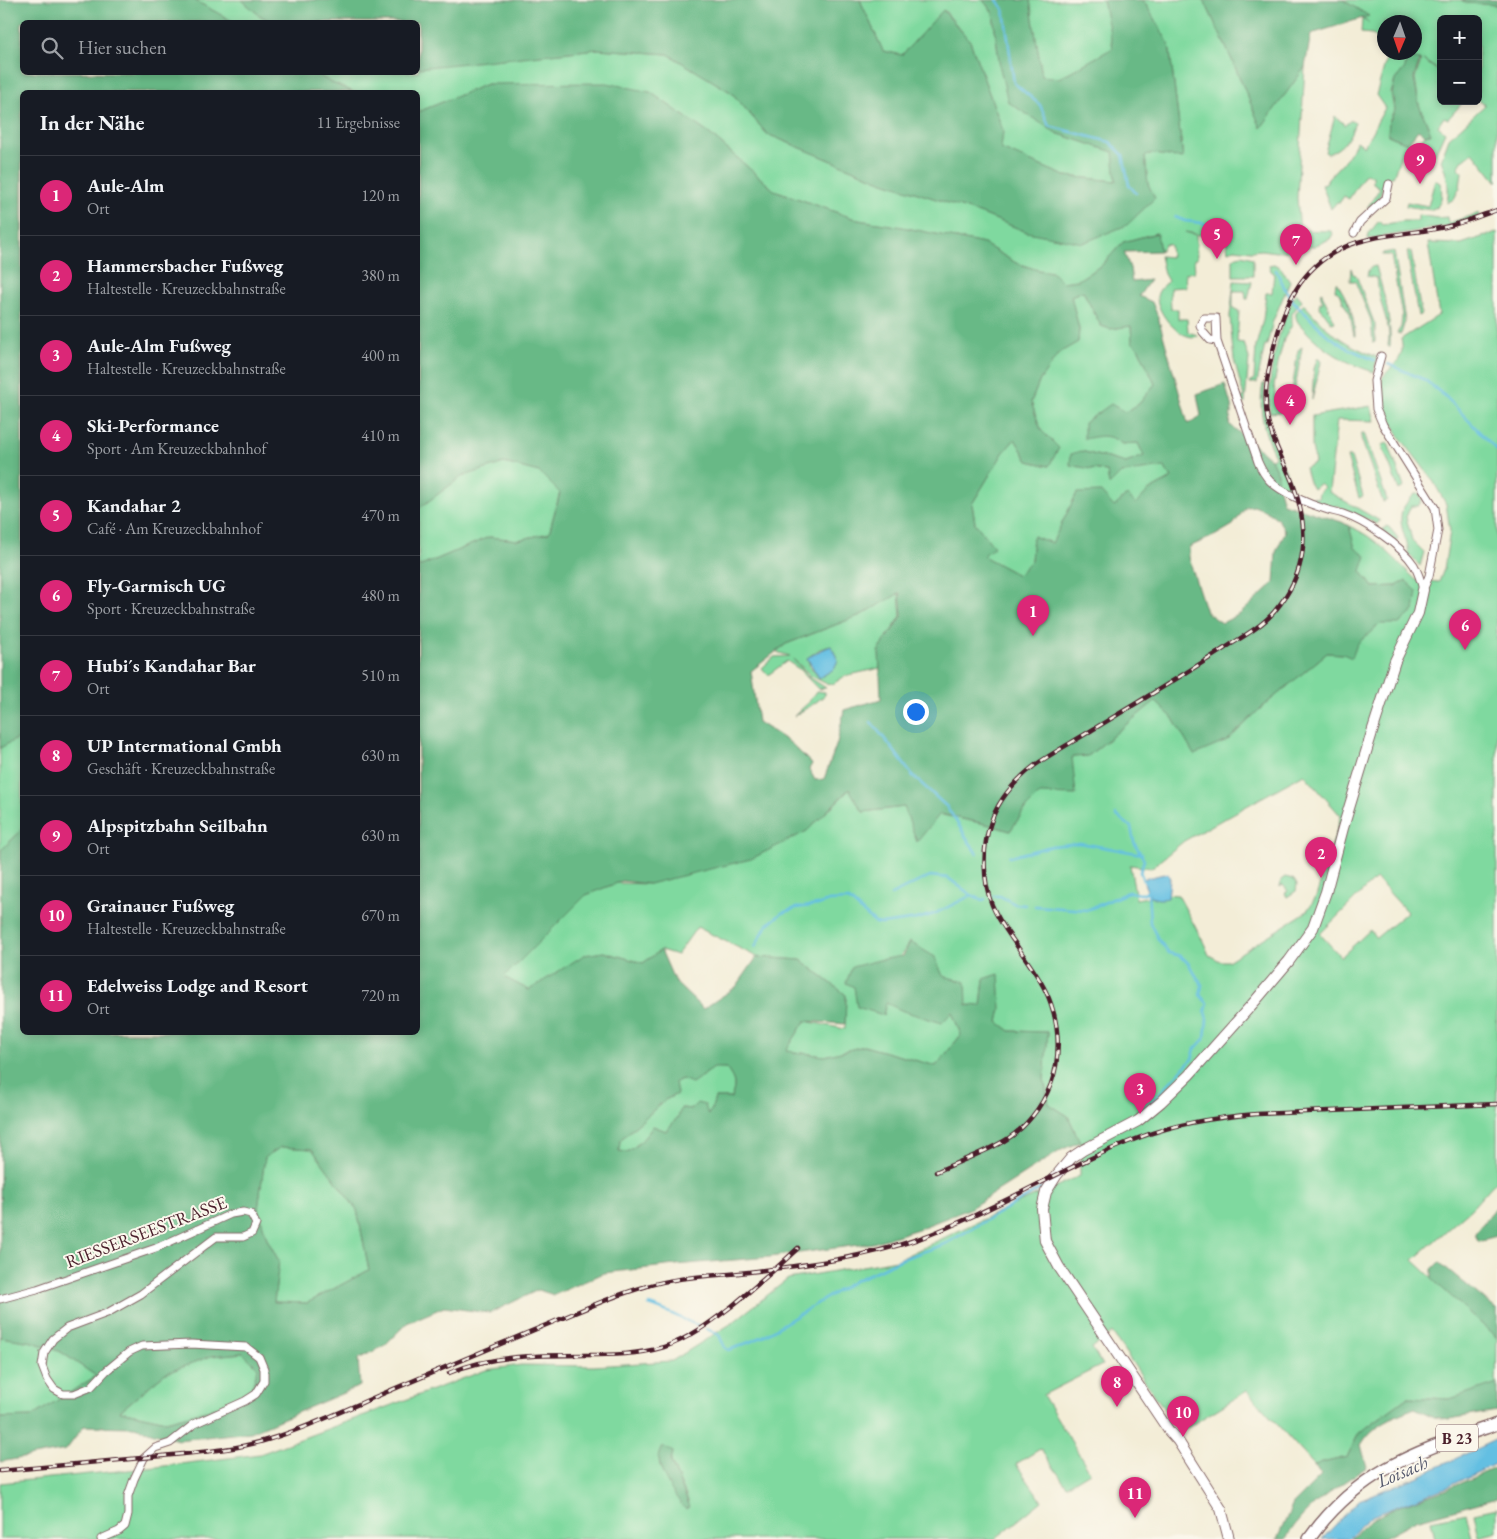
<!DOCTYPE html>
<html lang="de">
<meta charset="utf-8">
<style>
body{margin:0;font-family:"EB Garamond",serif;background:#20242c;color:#f1f3f6}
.controls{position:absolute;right:15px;top:15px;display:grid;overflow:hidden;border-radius:8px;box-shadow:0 2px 8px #0003}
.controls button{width:45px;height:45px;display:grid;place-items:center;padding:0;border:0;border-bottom:1px solid #363941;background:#171b24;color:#f1f3f6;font:25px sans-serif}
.compass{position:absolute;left:1377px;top:15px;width:45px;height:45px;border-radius:50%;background:#171b24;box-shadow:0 2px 8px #0003;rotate:182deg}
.you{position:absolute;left:915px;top:711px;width:18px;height:18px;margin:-12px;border:4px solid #fff;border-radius:50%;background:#1a73e8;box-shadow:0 0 0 8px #1a73e833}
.badge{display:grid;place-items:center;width:32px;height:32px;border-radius:50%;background:#db2777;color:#fff;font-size:16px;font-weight:700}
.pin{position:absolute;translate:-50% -41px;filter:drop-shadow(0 1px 2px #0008)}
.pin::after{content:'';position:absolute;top:26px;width:18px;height:15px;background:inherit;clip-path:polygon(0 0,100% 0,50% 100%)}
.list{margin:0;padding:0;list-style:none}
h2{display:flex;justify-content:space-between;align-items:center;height:65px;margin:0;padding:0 20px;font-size:21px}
h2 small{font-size:16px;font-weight:400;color:#9ea1a6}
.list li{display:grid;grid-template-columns:32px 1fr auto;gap:15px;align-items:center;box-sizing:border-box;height:80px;padding:0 20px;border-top:1px solid #363941}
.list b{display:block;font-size:19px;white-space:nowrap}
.list p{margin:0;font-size:16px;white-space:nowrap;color:#9ea1a6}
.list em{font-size:16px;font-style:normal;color:#9ea1a6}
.icon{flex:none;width:28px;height:28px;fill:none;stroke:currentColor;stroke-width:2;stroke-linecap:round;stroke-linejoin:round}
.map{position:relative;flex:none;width:1497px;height:1539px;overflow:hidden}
.search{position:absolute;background:#171b24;box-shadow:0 2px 8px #0003;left:20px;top:20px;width:400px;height:55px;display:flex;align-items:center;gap:12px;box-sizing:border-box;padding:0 18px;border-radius:8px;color:#9ea1a6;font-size:19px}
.panel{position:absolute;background:#171b24;box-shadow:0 2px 8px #0003;left:20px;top:90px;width:400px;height:945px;border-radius:8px}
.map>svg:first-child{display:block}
.green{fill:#7fd99f;stroke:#647c65;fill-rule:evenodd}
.forest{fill:#67b986;stroke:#586c58;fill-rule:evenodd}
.water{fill:#64bfe2;stroke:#576f86}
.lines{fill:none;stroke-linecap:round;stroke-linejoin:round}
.stream{stroke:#64bfe2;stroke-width:2.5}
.street-casing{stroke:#856767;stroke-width:9}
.secondary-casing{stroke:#856767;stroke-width:12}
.primary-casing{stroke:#856767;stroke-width:14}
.street{stroke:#fff;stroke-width:7}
.secondary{stroke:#fff;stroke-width:10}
.primary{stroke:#fff;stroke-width:11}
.rail-casing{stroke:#4a1f2b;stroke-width:4.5}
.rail{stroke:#fbf7ec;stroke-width:2.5;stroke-dasharray:8;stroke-linecap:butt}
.labels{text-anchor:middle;stroke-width:4;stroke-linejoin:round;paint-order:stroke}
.shield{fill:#fbf7ec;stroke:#7f6065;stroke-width:1}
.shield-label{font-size:16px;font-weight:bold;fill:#4a1f2b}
.street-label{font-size:18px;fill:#4a1f2b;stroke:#fbf7ec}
.water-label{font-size:19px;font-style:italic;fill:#53576b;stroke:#fbf7ec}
</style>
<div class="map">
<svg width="1497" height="1539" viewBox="0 0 1497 1539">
<rect width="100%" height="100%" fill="#fbf7ec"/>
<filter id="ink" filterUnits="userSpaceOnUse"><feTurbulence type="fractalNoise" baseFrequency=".02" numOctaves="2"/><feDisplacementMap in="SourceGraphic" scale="10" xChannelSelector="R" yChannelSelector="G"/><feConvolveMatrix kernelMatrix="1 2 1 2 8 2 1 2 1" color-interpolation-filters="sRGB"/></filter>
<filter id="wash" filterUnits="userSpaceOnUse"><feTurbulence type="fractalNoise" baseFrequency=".0096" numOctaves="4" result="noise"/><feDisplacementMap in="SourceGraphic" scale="20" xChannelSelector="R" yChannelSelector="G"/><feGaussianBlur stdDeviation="1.12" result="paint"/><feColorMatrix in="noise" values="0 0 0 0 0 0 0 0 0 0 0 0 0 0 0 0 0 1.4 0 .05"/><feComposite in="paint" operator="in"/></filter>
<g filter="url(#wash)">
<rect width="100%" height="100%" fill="#f3edd7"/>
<path class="green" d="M194,0H242L259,15L272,22H234Z
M860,0H983L993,13L1000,68L1056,133L1114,152L1116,181L1065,176L1000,149L1003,131L970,41L944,10L902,55L883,51Z
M1030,0H1103L1114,48L1059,78L1042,76Z
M1143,0H1204L1232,60L1261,127L1305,67L1297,198L1300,230L1331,231L1333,234L1330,239L1314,246L1287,251L1277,252L1262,250L1251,251L1235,249L1228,251L1226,240L1185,232L1196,235L1197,259H1194L1195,272L1185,273L1186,287L1170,288L1171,309H1178V319H1187L1188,332L1197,335L1195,337C1178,338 1158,314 1157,298C1157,291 1163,286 1168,281L1164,274L1160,256L1171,257L1170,245L1165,244L1160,251L1156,233L1123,242L1102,265L1078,280L1062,282L1052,272L1038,270L1016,263L984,244L897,226L858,220L774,190L711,135L650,92L487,84L418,112V92H354L332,83L315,73L363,72L366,75L382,72H418V68L439,65L598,49L668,54L732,93L767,134L881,181L982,214L1027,232L1148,184L1145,156L1154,154L1183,157L1169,44Z
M1343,0H1461L1467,3L1497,5V182L1473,152L1463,160L1458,168L1462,172L1460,187L1454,199L1447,203C1450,186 1447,175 1441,160L1449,138L1485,105L1478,100V19H1441V72L1423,60L1441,73V101H1464L1448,119L1444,117L1438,126L1445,132L1435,154L1402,152L1393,177L1386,178L1378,201L1367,208L1380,188L1373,183V176L1365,174L1349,199L1344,196L1340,202H1337L1331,209L1322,185L1326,184L1328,178L1347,158L1357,141L1364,146L1385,108L1376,95L1388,53L1414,52V22H1384V46L1372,34L1361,33L1362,19L1369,23L1361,18L1367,15ZM1408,58L1421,61L1415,78L1419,105L1431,134L1425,135L1413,148L1407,143L1388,135L1389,121L1394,110L1391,93L1395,80L1405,68Z
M1335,116L1345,125L1351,120L1355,122C1350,138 1344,147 1328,154L1325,152Z
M1435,180L1440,183C1443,191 1442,201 1437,207L1430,210L1406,206L1407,202L1428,206Z
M1479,213L1480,216L1454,225L1368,239L1369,233L1379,221L1382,225L1402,221H1418V215L1437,218L1447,217L1448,223Z
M1497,232V1180L1472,1208L1413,1260L1497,1338L1496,1385L1450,1399L1408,1397L1359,1433L1347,1457L1314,1465L1247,1391L1180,1432L1112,1333L1092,1348L1102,1365L1043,1395L1090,1472L1067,1486L1040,1449L1016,1464L1042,1501L995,1539H0V1483L148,1468L260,1454L486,1370L521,1365L594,1366L672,1361L732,1323L788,1279L897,1260L1000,1211L1080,1176V1142L1068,1116L1049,1104L1044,1079L1048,1032L1010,1031L998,1022L1001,1009L984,979L981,1006L967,1005L910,943L899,958L854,987L883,1015L886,1003L952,1012L961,1035L936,1066L864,1046L825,1056L786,1051L805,1021L845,1029L846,995L801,960L757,957L697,927L677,955L661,950L643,963L604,952L529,990L503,977L586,895L616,883L649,884L807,831L850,789L863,812L904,807L990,825L1010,831L1026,808L1072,757L1088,756L1155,701L1172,717L1194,754L1227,741L1260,709L1327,653L1343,654L1380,624L1396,586L1373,587L1361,571L1349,526C1376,537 1396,560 1416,580L1439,582L1444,569L1450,531L1446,504L1432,479L1399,436L1381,400L1382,378C1394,363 1406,359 1401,339L1439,315L1428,243L1461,244ZM1304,774L1341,816L1316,897L1306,912L1228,961H1220L1209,955L1204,943L1178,895L1164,894L1136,899L1130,865L1151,868L1184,841ZM1376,878L1407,912L1376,938L1370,930L1341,957L1320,934ZM673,1452L671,1462L689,1503L659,1457Z
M1394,251L1405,321L1401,334L1397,333L1401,327L1402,316L1391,255H1382L1383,253Z
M1407,251H1411L1421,314L1418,316Z
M1242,255L1253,258V276H1233V259L1237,256Z
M1274,264L1281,268L1290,281L1273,321L1267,345H1265L1257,383H1250L1251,381L1254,380L1256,346L1263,320L1266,293H1272L1274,273L1271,271L1269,265Z
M1376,266C1383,292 1392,320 1390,347L1388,345C1392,329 1383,313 1380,298C1378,291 1378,284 1377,278L1367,276C1368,270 1369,267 1376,266Z
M1351,268L1353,274L1356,275L1375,325V342L1373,343L1371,320L1355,281H1350Z
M1234,281L1252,282L1248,299H1246L1245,291H1233V308L1239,311L1237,342L1244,343L1249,358L1245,403H1242L1241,398L1244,397L1234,360L1232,342L1230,316Z
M1336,282C1347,297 1355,317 1355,336H1354L1350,314L1343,302L1341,295L1335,290Z
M1083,291L1101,326L1110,329L1131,326L1132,342L1139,349L1155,384L1139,404L1125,412L1101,435L1113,437L1122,444L1138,443L1144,456L1126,463L1081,451L1091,469L1107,471L1109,485L1121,473L1164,466L1172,478L1148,491L1136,505L1114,507L1077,493L1052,544L1033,536L1031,561L1018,575L983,556V534L975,523L972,504L1003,453L1015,439L1028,461L1049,466L1041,430L1031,402L1040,380L1059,352L1078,342L1079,329L1071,296Z
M1322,291V294L1335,322L1332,323L1319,306L1320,302L1323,303L1320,293Z
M1296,293L1302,300L1292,314V325L1284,339L1279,359L1274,385L1276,406L1281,412L1270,413C1266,377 1279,324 1296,293Z
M1304,304C1327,331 1342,343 1375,356L1377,358L1374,372C1347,364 1323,350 1304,329C1299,323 1295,321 1296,312Z
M1302,347L1293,401L1291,398L1298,350Z
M1317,359H1319L1321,362L1312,400L1314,369Z
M1263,384H1265C1262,426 1277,448 1291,485L1290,486L1292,491L1277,482L1278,474L1271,459L1274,458L1275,456C1264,434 1258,409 1263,384Z
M1371,406L1375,421L1337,420L1329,492L1380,521L1377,524L1336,505L1335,509L1312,501L1313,497L1318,498L1319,493L1324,487L1320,483L1313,489L1309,482L1305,468L1315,463L1312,447V416Z
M1362,433H1364L1387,500L1383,502L1361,438Z
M1388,443L1404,487L1399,490L1382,445Z
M1347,457H1351L1363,496L1359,498Z
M504,463L539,472L560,492L549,533L518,540L489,537L421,566L418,565V509L461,477Z
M1415,494H1420L1422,501L1418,506H1411L1406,517L1412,540L1424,552L1420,566L1408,554C1409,547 1407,544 1405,538C1398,517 1399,509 1415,494Z
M1386,526L1389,527L1398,538L1396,542L1382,531Z
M899,593L901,616L879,650L880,668L845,676L833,684L825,683L811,676L792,658L809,677L826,688L818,689L799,669L787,661L768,675L762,668L774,657L790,656L776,652L786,644L861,615ZM831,646L838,660L834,669L819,678L810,666L807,658L820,649Z
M816,691L825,692V695L815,703L794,716L808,703Z
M22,736V830L1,850L2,859L0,860V748Z
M1285,877L1293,879L1297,884L1296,891L1287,897L1285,893L1288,891L1283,885L1280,887L1281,880Z
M714,1067L726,1068C734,1080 737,1083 731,1098H715L712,1108L708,1116L691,1109L682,1108L678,1117L666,1131L653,1126C646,1137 638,1145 627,1152L619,1151L620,1140L665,1100L677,1094L674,1083L682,1079L703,1076Z
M281,1147L312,1149L357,1210L369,1270L307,1303L274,1302L279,1261L267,1239L258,1209L265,1157Z
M0,1337L33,1342L61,1352L96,1376L31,1417L0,1418Z
M243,1353L258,1368L250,1392L226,1405L166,1421L120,1411L164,1374L211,1356Z
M1497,1508V1532L1479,1537L1474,1513Z
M1466,1513L1472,1539H1435L1431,1520Z"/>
<path class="forest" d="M0,0H194L234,22H22V72L315,73L332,83L354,92H22V736L0,748Z
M242,0H860L883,51L902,55L943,10L970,41L1003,131L1001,149L1065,176L1116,181L1113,152L1056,133L1008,102L1000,68L993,13L983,0H1030L1042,76L1059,78L1113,48L1103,0H1143L1169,44L1183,158L1154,154L1145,156L1148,184L1155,198L1127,225L1083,243L1027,232L982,214L881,181L767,134L732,93L668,54L598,49L418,68V22H272L259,15Z
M1204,0H1343L1369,16L1311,34L1305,67L1261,128L1232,60Z
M1461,0H1497V5L1467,3Z
M1408,58L1420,60L1414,78L1419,105L1431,133L1425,135L1418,130L1408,143L1388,135L1389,122L1395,110L1392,93L1395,80L1405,68Z
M607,83L650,92L711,135L774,190L858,220L897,226L984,244L1016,263L1038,270L1052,272L1062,282L1078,280L1102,265L1123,242L1157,233L1160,251L1124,252L1130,268L1132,282L1150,280L1139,296L1152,302L1158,317L1188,424L1201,416L1197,394L1225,384L1232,408L1229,424L1271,459L1278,474L1277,482L1283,503L1342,522L1349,526L1355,548L1366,556L1361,571L1373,587L1396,586L1406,581L1417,591L1414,611L1399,624H1380L1357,644L1352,658L1343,654L1327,653L1260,709L1227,741L1194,755L1172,717L1155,701L1088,756L1072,757L1076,795L1040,794L1026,808L1010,831L990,825L940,814L917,842L904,807L863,812L849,789L807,831L751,859L649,884L622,881L586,895L504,977L529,990L584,955L604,952L643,963L661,950L675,982L703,1009L736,987L757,957L801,960L846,995L845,1024L805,1021L786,1051L825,1056L864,1046L936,1066L961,1035L952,1012L942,1023L903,1011L886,1003L883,1015L857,1007L854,987L846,983L852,967L879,960L903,956L910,942L935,957L943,976L966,982L967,1005L981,1006L984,979L999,974L1001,1009L998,1022L1010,1031L1048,1032L1044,1079L1049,1104L1068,1116L1080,1142L1063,1149L969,1209L918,1229L873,1243L770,1257L675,1265L604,1273L554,1295L538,1290L490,1313L444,1307L407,1323L384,1346L358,1359L360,1386L251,1432L178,1440L134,1427L84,1426L66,1450L0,1462V1418L31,1417L96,1376L61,1352L33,1342L0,1337L1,850L22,830V1032H418V565L421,566L489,537L518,540L549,533L560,493L539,472L504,463L461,477L418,509V112L487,84ZM1083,291L1101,326L1110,329L1131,326L1132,342L1139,349L1155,384L1139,404L1125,412L1111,404L1084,423V439C1100,436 1108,433 1122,444L1138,443L1144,456L1126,463L1081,451L1071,454L1070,465L1091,469L1107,471L1109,485L1121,473L1164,467L1172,478L1148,491L1136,504L1127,495L1114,507L1101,492L1077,493L1052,543L1033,536L1031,561L1018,575L983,556L994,547L975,523L972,504L1003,453L1015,439L1028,461L1049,466L1059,448L1041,430L1031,402L1040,380L1059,353L1078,342L1079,329L1071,296ZM1254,506C1269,512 1279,516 1285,532L1276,552L1274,583L1240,614L1222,623L1206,612L1193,572L1189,557V547L1216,535L1233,525L1246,507ZM900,593L902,616L879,650L881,699L844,710L837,743L824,779L815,780L809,769L812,764L792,744L758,722L751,671L786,644L861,615ZM714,1068H726C734,1080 737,1083 731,1098H715L712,1108L708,1115L705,1105L697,1103L691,1109L681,1108L678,1117L666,1131L653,1126C646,1137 638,1145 627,1152L619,1151L620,1140L665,1100L677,1094L675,1082L682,1079L692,1083ZM281,1147L312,1149L357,1210L369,1270L307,1303L274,1302L279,1261L267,1239L258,1209L265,1157ZM243,1353L258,1368L250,1392L226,1405L166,1421L120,1411L164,1374L211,1356Z
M1497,1206V1236L1478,1241L1475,1233Z
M1439,1262L1497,1310V1338L1432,1279V1269Z
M1497,1383V1411L1449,1419L1434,1417L1415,1408C1394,1416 1372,1425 1361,1445L1367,1467C1337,1487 1304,1506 1286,1539H1277L1293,1504L1321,1476L1314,1465L1347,1457L1359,1433L1408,1397L1450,1399Z
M663,1446L673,1452L671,1462L690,1507L685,1509C676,1498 659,1473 659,1458C659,1454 662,1450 663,1446Z
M1497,1467V1498L1416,1520L1381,1539H1351C1374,1510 1413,1502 1447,1489C1464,1482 1480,1474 1497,1467Z"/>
<path class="water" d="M831,646L838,660L834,669L819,678L807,658L821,650Z
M1168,873L1170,879L1168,898C1151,902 1147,894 1143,879Z
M1497,1439V1463L1447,1487L1372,1516L1361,1525L1349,1539H1322L1359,1500L1419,1476Z"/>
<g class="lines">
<path class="stream" d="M997,0L1004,10L1014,83L1040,105L1049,126L1110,142L1123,155L1129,185L1136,193
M1175,217L1185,221L1202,223L1227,231
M1276,270L1285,289L1293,301L1326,334L1347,348L1374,360
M1388,364L1425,380L1446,397L1497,450
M871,722L892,748L912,775L947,807L977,854
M1116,815L1131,827L1134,842L1144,860L1140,872L1144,881
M1009,857L1052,846L1080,843L1142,854
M891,895L930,876L948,878L971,895
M994,896H1000L1015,904L1025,905
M1035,906L1087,910L1122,895C1129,889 1133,894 1141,894C1143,894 1146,892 1148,891
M755,947L767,925L782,913L796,908L818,905L828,901L849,900L875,923L882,924L917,919L934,914L972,895L982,900L985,899
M1139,1113L1152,1101L1192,1059L1195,1049L1205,1038L1207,1019L1205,1012L1208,1004L1200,995L1202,985L1188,963L1181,956L1169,953L1158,939L1150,923L1148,891
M649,1305C666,1310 682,1319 699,1326
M707,1329L719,1335L725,1348L729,1350L762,1337L854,1281L902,1259L945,1244L1042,1188"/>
</g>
</g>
<g filter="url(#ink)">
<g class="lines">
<g class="street-casing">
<path id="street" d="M1354,233L1360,222L1386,198L1389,184
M1217,341L1210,340L1203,332L1200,325L1204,318H1216L1217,341L1258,462C1261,469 1265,476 1270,481C1282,493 1309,504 1325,509C1331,511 1337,512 1343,514C1366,522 1401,545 1414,565C1419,574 1421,581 1423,590
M1381,356L1374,381L1376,409L1383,425L1435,508L1438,530L1429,576L1423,590
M0,1299L37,1289L156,1248L231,1214L243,1212L251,1214L256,1224L252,1233L243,1237H216L141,1294L107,1313L67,1328L53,1339L44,1353L42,1366L47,1379L54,1389L63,1394H74L91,1387L106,1371L129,1352L142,1346L191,1344L246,1347L259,1357L264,1369V1381L256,1394L245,1401L194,1424L170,1443L155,1448L144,1458L134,1479L128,1496V1514L125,1526L119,1531L101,1539"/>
</g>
<g class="secondary-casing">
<path id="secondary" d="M1229,1539L1221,1509L1178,1441L1169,1431L1059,1267L1045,1241L1042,1209L1046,1192L1056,1176L1071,1158L1083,1150L1138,1121L1161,1102L1189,1075L1256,1000L1289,961L1313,928L1326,892L1343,828L1373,729L1395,661L1418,613L1423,590"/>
</g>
<g class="primary-casing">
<path id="primary" d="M1309,1539C1360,1468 1419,1451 1497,1424"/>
</g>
<use href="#street" class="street"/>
<use href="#secondary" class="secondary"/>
<use href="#primary" class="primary"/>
<g class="rail-casing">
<path id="rail" d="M936,1172C958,1162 983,1153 1004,1141C1025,1129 1042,1107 1051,1084C1060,1060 1060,1030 1051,1004C1044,983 1029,964 1017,946C1008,933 998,920 992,905C983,883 982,847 990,825C997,801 1015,781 1034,766C1052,753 1073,742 1092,730C1137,703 1182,676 1225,648C1242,637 1261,627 1274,612C1308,572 1310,531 1293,484C1285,463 1273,444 1268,421C1263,398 1267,377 1272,354C1282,314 1295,275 1333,253C1366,233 1409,235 1445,227C1463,223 1480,216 1497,210
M449,1373C490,1355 539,1355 584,1355C610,1355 638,1355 664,1347C689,1339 711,1322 732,1306C755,1287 776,1269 798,1248
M0,1471C51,1466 101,1462 152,1457C191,1453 232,1451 270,1439C303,1429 336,1414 368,1400C429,1374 490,1348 551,1323C582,1310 612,1296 644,1287C678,1276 714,1276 749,1272C806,1265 863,1258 918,1239C995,1211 1064,1166 1141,1137C1178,1123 1218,1117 1257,1114L1497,1104"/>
</g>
<use href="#rail" class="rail"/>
</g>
</g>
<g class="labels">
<rect class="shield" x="1436" y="1424.5" width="42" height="27" rx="4"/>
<g class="shield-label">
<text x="1457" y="1444">B 23</text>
</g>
<g class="street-label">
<text transform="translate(146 1232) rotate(-21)" y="6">RIESSERSEESTRASSE</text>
</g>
<g class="water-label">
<text transform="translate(1402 1471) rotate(-23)" y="7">Loisach</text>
</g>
</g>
</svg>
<div class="controls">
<button>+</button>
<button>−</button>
</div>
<svg class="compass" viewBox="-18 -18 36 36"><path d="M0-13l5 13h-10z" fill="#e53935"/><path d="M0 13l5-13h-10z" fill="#9ea1a6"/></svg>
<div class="you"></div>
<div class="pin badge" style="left:1033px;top:636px">1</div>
<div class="pin badge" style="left:1321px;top:878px">2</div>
<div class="pin badge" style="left:1140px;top:1114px">3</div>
<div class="pin badge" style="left:1290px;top:425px">4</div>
<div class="pin badge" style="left:1217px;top:259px">5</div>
<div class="pin badge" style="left:1465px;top:650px">6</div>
<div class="pin badge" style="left:1296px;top:265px">7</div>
<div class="pin badge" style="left:1117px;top:1407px">8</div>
<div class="pin badge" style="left:1420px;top:184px">9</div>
<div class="pin badge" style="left:1183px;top:1437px">10</div>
<div class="pin badge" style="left:1135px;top:1518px">11</div>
<div class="search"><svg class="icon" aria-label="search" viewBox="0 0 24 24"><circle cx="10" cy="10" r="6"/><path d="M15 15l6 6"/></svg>Hier suchen</div>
<section class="panel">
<h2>In der Nähe<small>11 Ergebnisse</small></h2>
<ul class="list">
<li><span class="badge">1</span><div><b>Aule-Alm</b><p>Ort</p></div><em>120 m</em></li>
<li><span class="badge">2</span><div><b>Hammersbacher Fußweg</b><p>Haltestelle · Kreuzeckbahnstraße</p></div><em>380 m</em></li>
<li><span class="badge">3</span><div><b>Aule-Alm Fußweg</b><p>Haltestelle · Kreuzeckbahnstraße</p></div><em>400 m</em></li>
<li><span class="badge">4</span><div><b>Ski-Performance</b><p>Sport · Am Kreuzeckbahnhof</p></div><em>410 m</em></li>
<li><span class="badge">5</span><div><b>Kandahar 2</b><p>Café · Am Kreuzeckbahnhof</p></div><em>470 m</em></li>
<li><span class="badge">6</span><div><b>Fly-Garmisch UG</b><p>Sport · Kreuzeckbahnstraße</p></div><em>480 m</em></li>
<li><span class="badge">7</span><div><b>Hubi´s Kandahar Bar</b><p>Ort</p></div><em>510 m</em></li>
<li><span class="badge">8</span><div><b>UP Intermational Gmbh</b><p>Geschäft · Kreuzeckbahnstraße</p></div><em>630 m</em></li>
<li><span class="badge">9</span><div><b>Alpspitzbahn Seilbahn</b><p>Ort</p></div><em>630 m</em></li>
<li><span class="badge">10</span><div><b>Grainauer Fußweg</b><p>Haltestelle · Kreuzeckbahnstraße</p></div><em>670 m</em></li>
<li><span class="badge">11</span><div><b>Edelweiss Lodge and Resort</b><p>Ort</p></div><em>720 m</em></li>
</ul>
</section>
</div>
